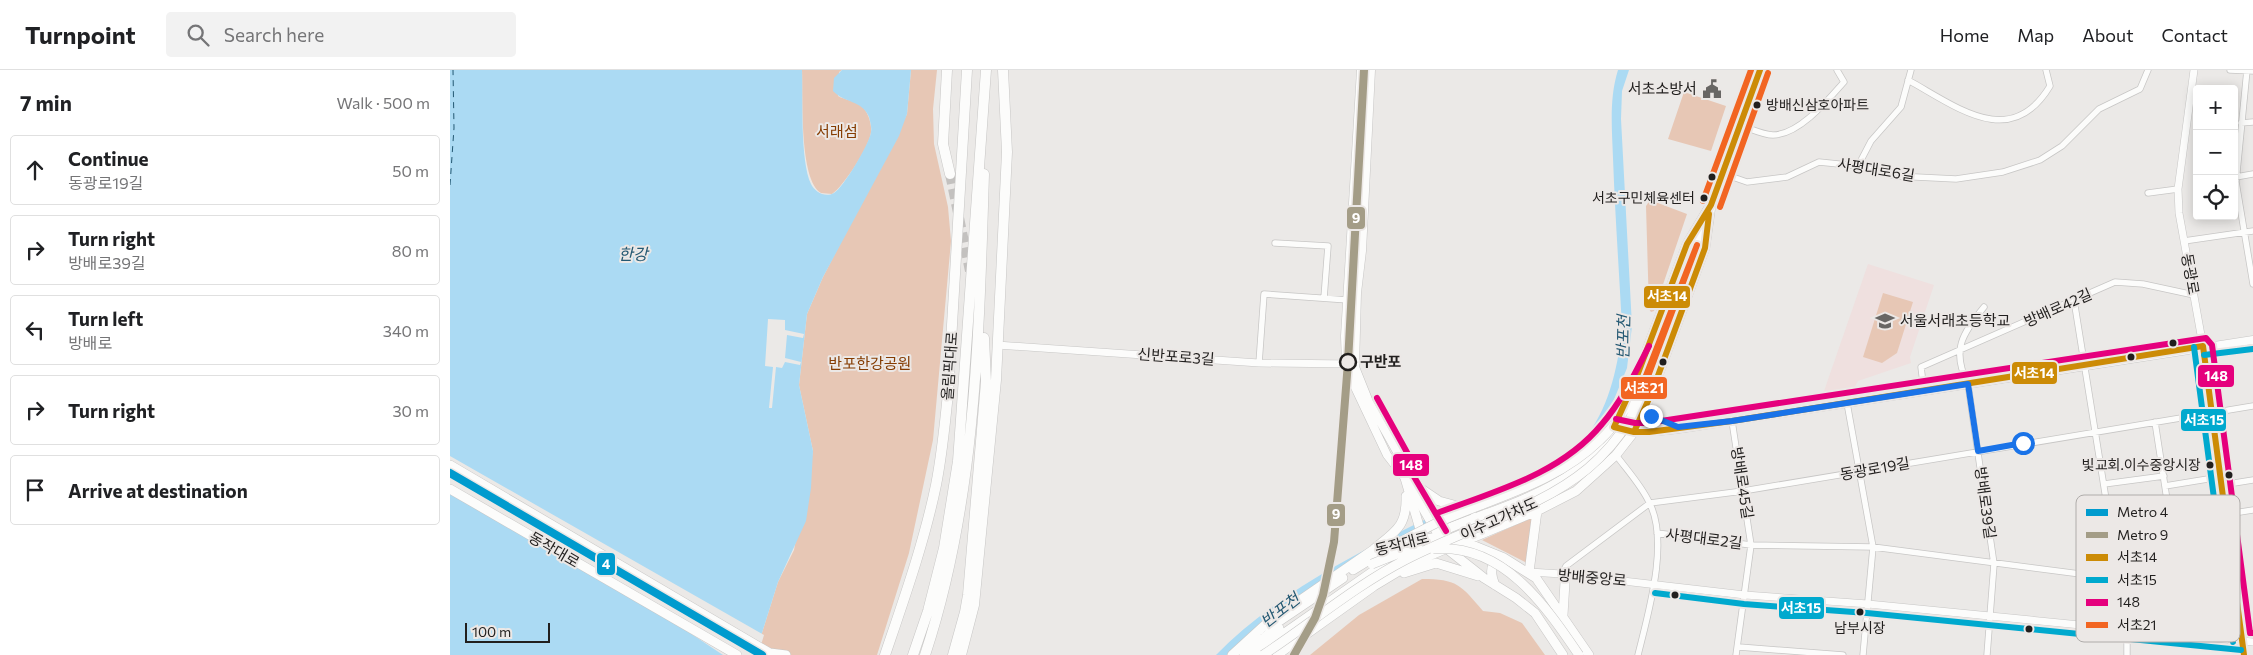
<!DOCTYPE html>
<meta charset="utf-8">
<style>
body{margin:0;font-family:Commissioner,"Noto Sans KR",sans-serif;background:#f2f2f2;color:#202124}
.controls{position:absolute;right:15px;top:15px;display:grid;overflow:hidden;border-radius:5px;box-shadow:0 2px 12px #0003}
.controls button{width:45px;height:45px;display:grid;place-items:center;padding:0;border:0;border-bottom:1px solid #e0e0e0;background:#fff;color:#202124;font:25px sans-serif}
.scale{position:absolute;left:15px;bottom:12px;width:85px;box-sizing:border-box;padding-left:5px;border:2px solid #211f1e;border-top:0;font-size:14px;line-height:18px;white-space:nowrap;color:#211f1e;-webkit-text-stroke:4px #ece8e6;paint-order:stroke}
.stop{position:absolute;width:15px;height:15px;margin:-11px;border:4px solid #1a73e8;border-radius:50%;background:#fff}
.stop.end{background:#1a73e8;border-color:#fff;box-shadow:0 1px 5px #0008}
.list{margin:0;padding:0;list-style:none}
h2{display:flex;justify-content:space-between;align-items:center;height:65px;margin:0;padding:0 20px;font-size:21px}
h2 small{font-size:16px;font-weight:400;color:#757577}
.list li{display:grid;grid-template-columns:32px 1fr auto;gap:15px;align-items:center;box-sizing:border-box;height:70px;margin:0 10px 10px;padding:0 10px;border:1px solid #e0e0e0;border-radius:5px}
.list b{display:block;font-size:19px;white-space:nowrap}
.list p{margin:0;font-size:16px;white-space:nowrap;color:#757577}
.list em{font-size:16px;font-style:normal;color:#757577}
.icon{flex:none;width:28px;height:28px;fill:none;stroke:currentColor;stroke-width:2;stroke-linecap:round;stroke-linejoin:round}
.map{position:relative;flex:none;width:1803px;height:585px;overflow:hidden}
header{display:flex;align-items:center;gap:30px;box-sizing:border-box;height:70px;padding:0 25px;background:#fff;border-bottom:1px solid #e0e0e0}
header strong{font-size:24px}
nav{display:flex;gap:28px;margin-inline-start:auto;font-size:18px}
.search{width:350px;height:45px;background:#f2f2f2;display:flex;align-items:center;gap:12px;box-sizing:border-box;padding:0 18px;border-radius:5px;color:#757577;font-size:19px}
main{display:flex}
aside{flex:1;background:#fff}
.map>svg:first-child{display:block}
.education{fill:#efe0df}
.green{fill:#e7c7b5}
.water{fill:#abdaf3}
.pier{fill:#ebe9e7}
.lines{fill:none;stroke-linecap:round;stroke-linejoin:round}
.ferry{stroke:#235872;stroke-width:1;stroke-dasharray:6 5;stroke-linecap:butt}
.trunk-tunnel{stroke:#c3c1bf;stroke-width:10;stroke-dasharray:10 5;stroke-linecap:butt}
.minor-casing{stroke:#c7c6c5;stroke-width:7}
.tertiary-casing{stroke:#c7c6c5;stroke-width:8}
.secondary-casing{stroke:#c7c6c5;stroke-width:9}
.primary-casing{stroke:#c7c6c5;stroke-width:10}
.trunk-casing{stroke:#c7c6c5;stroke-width:11}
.minor{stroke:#fcfcfb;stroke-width:5.5}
.tertiary{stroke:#fcfcfb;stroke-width:7}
.secondary{stroke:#fcfcfb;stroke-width:8}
.primary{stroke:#fcfcfb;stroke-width:9}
.trunk{stroke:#fcfcfb;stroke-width:10}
.primary-bridge-casing{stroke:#c7c6c5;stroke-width:10;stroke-linecap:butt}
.primary-bridge{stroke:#fcfcfb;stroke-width:9}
.bus-1-casing{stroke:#ece8e6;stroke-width:10}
.bus-2-casing{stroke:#ece8e6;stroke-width:10}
.bus-3-casing{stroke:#ece8e6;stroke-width:10}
.bus-4-casing{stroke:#ece8e6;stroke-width:10}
.bus-1{stroke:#cc8b06;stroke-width:6}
.bus-2{stroke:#00a9ce;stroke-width:6}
.bus-3{stroke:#e5007d;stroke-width:6}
.bus-4{stroke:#f26522;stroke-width:6}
.metro-1-casing{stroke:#ece8e6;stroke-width:11}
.metro-2-casing{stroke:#ece8e6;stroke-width:11}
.metro-1{stroke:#009bce;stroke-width:8}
.metro-2{stroke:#a49d87;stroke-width:8}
.route{stroke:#1a73e8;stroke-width:6}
.bus-dot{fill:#211f1e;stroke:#ece8e6;stroke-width:2}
.stop-dot{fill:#ece8e6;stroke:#211f1e;stroke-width:2.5}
.labels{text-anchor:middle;stroke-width:4;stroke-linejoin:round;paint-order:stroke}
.bus-label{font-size:14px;fill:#211f1e;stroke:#ece8e6;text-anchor:end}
.poi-label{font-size:15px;fill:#211f1e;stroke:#ece8e6;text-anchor:end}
.park-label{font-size:15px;fill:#853c02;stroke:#ece8e6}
.street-label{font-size:15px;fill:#211f1e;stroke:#ece8e6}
.stop-label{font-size:15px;font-weight:bold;fill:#211f1e;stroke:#ece8e6;text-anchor:start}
.water-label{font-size:16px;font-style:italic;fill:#235872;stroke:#ece8e6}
.key{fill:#ece8e6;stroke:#afacaa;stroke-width:1}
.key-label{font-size:14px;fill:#211f1e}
.line-badge{stroke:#ece8e6;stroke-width:2}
.badge-label{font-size:14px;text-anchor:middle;font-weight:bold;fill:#fff}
</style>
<header>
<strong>Turnpoint</strong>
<div class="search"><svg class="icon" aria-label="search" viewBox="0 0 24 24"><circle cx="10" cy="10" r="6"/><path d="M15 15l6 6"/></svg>Search here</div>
<nav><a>Home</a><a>Map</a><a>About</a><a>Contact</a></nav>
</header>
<main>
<aside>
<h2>7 min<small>Walk · 500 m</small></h2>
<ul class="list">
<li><svg class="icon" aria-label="ahead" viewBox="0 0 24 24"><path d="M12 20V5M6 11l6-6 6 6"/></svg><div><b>Continue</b><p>동광로19길</p></div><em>50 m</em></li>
<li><svg class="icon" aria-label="right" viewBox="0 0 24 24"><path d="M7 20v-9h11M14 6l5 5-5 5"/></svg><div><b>Turn right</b><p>방배로39길</p></div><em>80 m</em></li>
<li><svg class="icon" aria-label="left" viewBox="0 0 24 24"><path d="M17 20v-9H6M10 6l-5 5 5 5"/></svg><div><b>Turn left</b><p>방배로</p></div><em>340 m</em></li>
<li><svg class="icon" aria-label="right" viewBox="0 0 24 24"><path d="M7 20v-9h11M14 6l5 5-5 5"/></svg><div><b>Turn right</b></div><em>30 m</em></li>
<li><svg class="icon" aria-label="arrive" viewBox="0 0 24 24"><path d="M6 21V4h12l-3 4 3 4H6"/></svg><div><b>Arrive at destination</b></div></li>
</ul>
</aside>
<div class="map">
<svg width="1803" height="585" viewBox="0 0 1803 585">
<rect width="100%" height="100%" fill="#ebe9e7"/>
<path class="education" d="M1418,194L1484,215L1460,287L1461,293L1408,311L1403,320L1373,324Z"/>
<path class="green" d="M352,0H392L389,2L388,26C395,30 407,31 413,37C418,43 422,54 421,62C420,76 393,117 382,124L371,123C349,110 353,26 352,0Z
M461,0H487L483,39L484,74L498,137L501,171L483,370L459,483L427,585H305L328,512L344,480L363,381L349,315L357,244L373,207L457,44Z
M1234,22L1276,36L1261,81L1218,69Z
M1200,130L1237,144L1204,241L1201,242L1199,239L1196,136Z
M1433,223L1463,232L1447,283L1432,293L1413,287Z
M1083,447L1077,493L1032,470Z
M972,509C1007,509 1011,515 1033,541L1050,543L1072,553L1095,585H860L909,545Z"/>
<path class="water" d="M0,0H352C353,28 350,91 361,114C365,122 375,128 384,123C393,118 420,73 421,62C422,57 420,51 419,47C412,30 394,33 383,21L384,8L392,0H461L457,44L449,66L373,207L357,244L349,315L363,381L361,418L356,451L328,512L305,585H0Z
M1168,0H1179L1172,21L1171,49L1182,256L1177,298L1153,356L1140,373L1112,394L935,478L805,561L777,585H766C834,516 926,473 1012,432C1051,413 1110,398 1138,364C1160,335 1169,292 1172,257C1169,200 1165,144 1163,88C1162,58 1159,29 1168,0Z"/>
<path class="pier" d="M318,249L335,250V260L354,264L353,268L337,265L335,288L351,292L350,295L335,292L332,298L326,297L322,338H319L323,297L315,296Z
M0,386L314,565L308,585H273L210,543L0,424Z"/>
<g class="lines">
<path class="ferry" d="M0,115L4,58L3,0"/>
<path class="trunk-tunnel" d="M500,104L520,201"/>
<g class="minor-casing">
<path id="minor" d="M1780,0L1803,1
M1797,0L1786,112L1803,214
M1458,10C1507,37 1561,81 1600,16L1596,0
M1791,53L1803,52
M1289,55C1299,58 1313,65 1323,65C1349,65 1378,30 1394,12L1387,0
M1408,96L1421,71L1451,37L1461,0
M1271,103L1297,112L1337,107L1369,92L1408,96L1446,106L1506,109L1553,102L1590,90L1612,76L1649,39L1690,19L1698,0
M1786,107L1803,104
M1698,123L1728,119
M1734,171L1803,161
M825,173L878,176L874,228
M1624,230L1677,560V585
M1534,237C1512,264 1501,281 1518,314L1544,494L1537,585
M809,293L814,224L898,230
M1474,321L1471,297L1665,212L1693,214L1744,225
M1397,333L1423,477L1413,585
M1282,351L1301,475L1286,585
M1705,352L1738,566
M1166,385C1177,400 1191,415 1199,432C1220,471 1198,544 1188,585
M1654,414L1714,406
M1772,415L1803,410
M1715,416L1770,407
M1207,463L1301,475L1423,477L1669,509
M1662,465L1721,453L1803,440
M1112,504L1116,496L1200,433L1293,421L1803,336
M1289,577L1393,585"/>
</g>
<g class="tertiary-casing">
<path id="tertiary" d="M1744,0L1728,119L1729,143L1753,276L1794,585
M1242,186L1256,147
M547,275L809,293L901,294
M1079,502L1112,504L1295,525L1418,534L1803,572"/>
</g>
<g class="secondary-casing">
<path id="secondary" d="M911,0L895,266L896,294L902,311L937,385L955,408L988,465
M921,0L912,181L907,223L905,297L919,332L951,389L955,406
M1168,358C1199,368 1248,355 1282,351L1803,270"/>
</g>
<g class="primary-casing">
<path id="primary" d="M1207,280L1242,186
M1179,327L1237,174L1258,139
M1196,335L1204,349L1229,357
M0,395L323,585
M955,408L972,466
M955,408L989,431L1022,440
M0,419L287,585
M988,465L992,461C1053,435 1128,420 1163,359
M1012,471L1054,488L1086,508L1139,585
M996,478L1034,508L1066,528L1085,543L1113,585
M924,479C946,461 957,456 956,426
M903,500L937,479
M1079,502L1087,441
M954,503L986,493L1028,506
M1112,504L1115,512L1113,545
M1045,515C1041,506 1039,495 1049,489
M819,558L893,508
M817,566L829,558
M320,583L336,585
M782,585L817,553L923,480L992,466
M794,585L821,562
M803,585L938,491
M827,585L924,516L964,492L1087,441L1126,421L1166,385L1184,362L1202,322L1255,178L1261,135L1310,0"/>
</g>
<g class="trunk-casing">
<path id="trunk" d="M497,0L493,74L500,104
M435,585C454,529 474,473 486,415C492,385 495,354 498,323L517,0
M463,585L478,541L494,478L508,391L536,0
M475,585C526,431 529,266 534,104
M503,585L515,542L518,525L536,312L534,268
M511,585L524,535L546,310L557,82L553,0"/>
</g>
<use href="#minor" class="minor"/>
<use href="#tertiary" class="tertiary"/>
<use href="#secondary" class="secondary"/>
<use href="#primary" class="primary"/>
<use href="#trunk" class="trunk"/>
<g class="primary-bridge-casing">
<path id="primary-bridge" d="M937,479C955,470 973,459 991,451C1046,427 1106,413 1150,370C1172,350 1186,320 1200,294
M983,479C1053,473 1095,535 1129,585
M922,494L947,484L970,480
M813,585C860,554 905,516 955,490C1069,432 1171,426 1207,280"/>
</g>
<use href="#primary-bridge" class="primary-bridge"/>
<g class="bus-1-casing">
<path id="bus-1" d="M1310,0L1261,135L1237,174L1187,306L1164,357L1184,362H1199L1282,351L1753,276
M1753,276L1794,585
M1184,362L1202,322L1255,178L1259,144"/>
</g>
<g class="bus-2-casing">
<path id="bus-2" d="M1744,277L1783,572
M1754,285L1803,279
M1205,523L1294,534L1417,543L1791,580"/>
</g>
<g class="bus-3-casing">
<path id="bus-3" d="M927,328L959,386L963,405L996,461
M1166,349L1185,353H1198L1756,268L1762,275L1800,563H1803
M987,443C1046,421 1111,404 1152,354C1172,331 1185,303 1199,276"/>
</g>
<g class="bus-4-casing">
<path id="bus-4" d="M1253,131L1301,0
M1270,137L1318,3
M1247,175L1194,317V318L1195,308Z"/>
</g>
<use href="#bus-1" class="bus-1"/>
<use href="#bus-2" class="bus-2"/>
<use href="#bus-3" class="bus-3"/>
<use href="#bus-4" class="bus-4"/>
<g class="metro-1-casing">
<path id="metro-1" d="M0,403L312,585"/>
</g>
<g class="metro-2-casing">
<path id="metro-2" d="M844,585L865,548L873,525L884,472L898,292L914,0"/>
</g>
<use href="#metro-1" class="metro-1"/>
<use href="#metro-2" class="metro-2"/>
</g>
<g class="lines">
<path class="route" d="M1201,346L1228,357L1282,351L1518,314L1528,381L1573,373"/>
</g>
<defs>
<g id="civic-bare" transform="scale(1.5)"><path d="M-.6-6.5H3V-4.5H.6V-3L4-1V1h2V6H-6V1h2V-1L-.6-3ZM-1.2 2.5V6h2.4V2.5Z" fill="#686664" stroke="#ece8e6" stroke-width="2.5" paint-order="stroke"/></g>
<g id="school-bare" transform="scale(1.5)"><path d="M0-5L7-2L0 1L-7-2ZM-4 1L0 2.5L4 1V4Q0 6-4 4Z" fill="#686664" stroke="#ece8e6" stroke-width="2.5" paint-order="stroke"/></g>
</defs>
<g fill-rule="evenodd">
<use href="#civic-bare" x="1262" y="19"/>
<use href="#school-bare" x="1435" y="251"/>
</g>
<g class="bus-dot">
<circle cx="1307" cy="35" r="4.5"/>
<circle cx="1262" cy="107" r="4.5"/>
<circle cx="1254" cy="128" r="4.5"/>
<circle cx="1723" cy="273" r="4.5"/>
<circle cx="1681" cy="287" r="4.5"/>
<circle cx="1213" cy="292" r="4.5"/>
<circle cx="1760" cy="395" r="4.5"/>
<circle cx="1779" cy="405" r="4.5"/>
<circle cx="1225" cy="525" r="4.5"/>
<circle cx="1410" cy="542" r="4.5"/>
<circle cx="1579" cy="559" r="4.5"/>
</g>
<circle class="stop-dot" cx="898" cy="292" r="8"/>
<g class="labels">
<g class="bus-label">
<text x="1316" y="40" text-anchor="start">방배신삼호아파트</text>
<text x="1245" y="133">서초구민체육센터</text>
<text x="1751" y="400">빛교회.이수중앙시장</text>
<text x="1410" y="563" text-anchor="middle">남부시장</text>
</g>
<g class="poi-label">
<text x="1247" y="24">서초소방서</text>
<text x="1450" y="256" text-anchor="start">서울서래초등학교</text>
</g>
<g class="park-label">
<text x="387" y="67">서래섬</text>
<text x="420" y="299">반포한강공원</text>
</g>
<g class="street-label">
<text transform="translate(1426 100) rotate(9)" y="5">사평대로6길</text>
<text transform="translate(1740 204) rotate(80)" y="5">동광로</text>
<text transform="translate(1608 238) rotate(-24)" y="5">방배로42길</text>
<text transform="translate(726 287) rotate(4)" y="5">신반포로3길</text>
<text transform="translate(500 296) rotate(-86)" y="5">올림픽대로</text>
<text transform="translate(1425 399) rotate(-10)" y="5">동광로19길</text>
<text transform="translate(1292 413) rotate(81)" y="5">방배로45길</text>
<text transform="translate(1535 433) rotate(82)" y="5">방배로39길</text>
<text transform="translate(1049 449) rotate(-24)" y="5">이수고가차도</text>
<text transform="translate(1254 469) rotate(7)" y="5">사평대로2길</text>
<text transform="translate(952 474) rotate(-14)" y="5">동작대로</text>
<text transform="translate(104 480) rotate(30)" y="5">동작대로</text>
<text transform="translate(1142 508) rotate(5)" y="5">방배중앙로</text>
</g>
<g class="stop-label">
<text x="910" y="297">구반포</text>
</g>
<g class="water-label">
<text x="183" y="190">한강</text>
<text transform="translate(1173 267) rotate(-89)" y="6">반포천</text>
<text transform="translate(830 540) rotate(-38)" y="6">반포천</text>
</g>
</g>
<rect x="1626" y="425" width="164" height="147" rx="8" class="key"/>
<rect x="1636" y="439" width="22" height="7" fill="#009bce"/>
<rect x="1636" y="462" width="22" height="6" fill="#a49d87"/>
<rect x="1636" y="484" width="22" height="7" fill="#cc8b06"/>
<rect x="1636" y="507" width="22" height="6" fill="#00a9ce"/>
<rect x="1636" y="529" width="22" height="7" fill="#e5007d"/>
<rect x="1636" y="552" width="22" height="6" fill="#f26522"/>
<g class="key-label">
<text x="1667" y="447">Metro 4</text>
<text x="1667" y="470">Metro 9</text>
<text x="1667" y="492">서초14</text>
<text x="1667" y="515">서초15</text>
<text x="1667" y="537">148</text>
<text x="1667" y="560">서초21</text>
</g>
<g class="line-badge">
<rect x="896" y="136" width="20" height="24" rx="5" fill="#a49d87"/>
<rect x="1193" y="215" width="48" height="24" rx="5" fill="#cc8b06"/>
<rect x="1561" y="291" width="47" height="24" rx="5" fill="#cc8b06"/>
<rect x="1747" y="294" width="38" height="24" rx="5" fill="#e5007d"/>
<rect x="1170" y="306" width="48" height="24" rx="5" fill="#f26522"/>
<rect x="1730" y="338" width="47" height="24" rx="5" fill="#00a9ce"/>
<rect x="942" y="383" width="38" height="24" rx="5" fill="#e5007d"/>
<rect x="876" y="433" width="20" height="24" rx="5" fill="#a49d87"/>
<rect x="146" y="482" width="20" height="24" rx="5" fill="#009bce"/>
<rect x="1328" y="526" width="47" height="24" rx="5" fill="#00a9ce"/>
</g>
<g class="badge-label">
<text x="906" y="153">9</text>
<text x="1217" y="231">서초14</text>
<text x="1584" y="308">서초14</text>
<text x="1766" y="311">148</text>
<text x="1194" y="323">서초21</text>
<text x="1754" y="355">서초15</text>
<text x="961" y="400">148</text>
<text x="886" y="449">9</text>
<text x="156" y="499">4</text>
<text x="1351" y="543">서초15</text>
</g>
</svg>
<div class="controls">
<button>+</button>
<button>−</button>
<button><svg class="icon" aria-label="locate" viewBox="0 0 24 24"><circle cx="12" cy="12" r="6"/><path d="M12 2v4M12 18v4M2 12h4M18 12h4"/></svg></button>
</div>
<div class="scale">100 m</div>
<div class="stop" style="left:1573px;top:373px"></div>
<div class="stop end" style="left:1201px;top:346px"></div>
</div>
</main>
